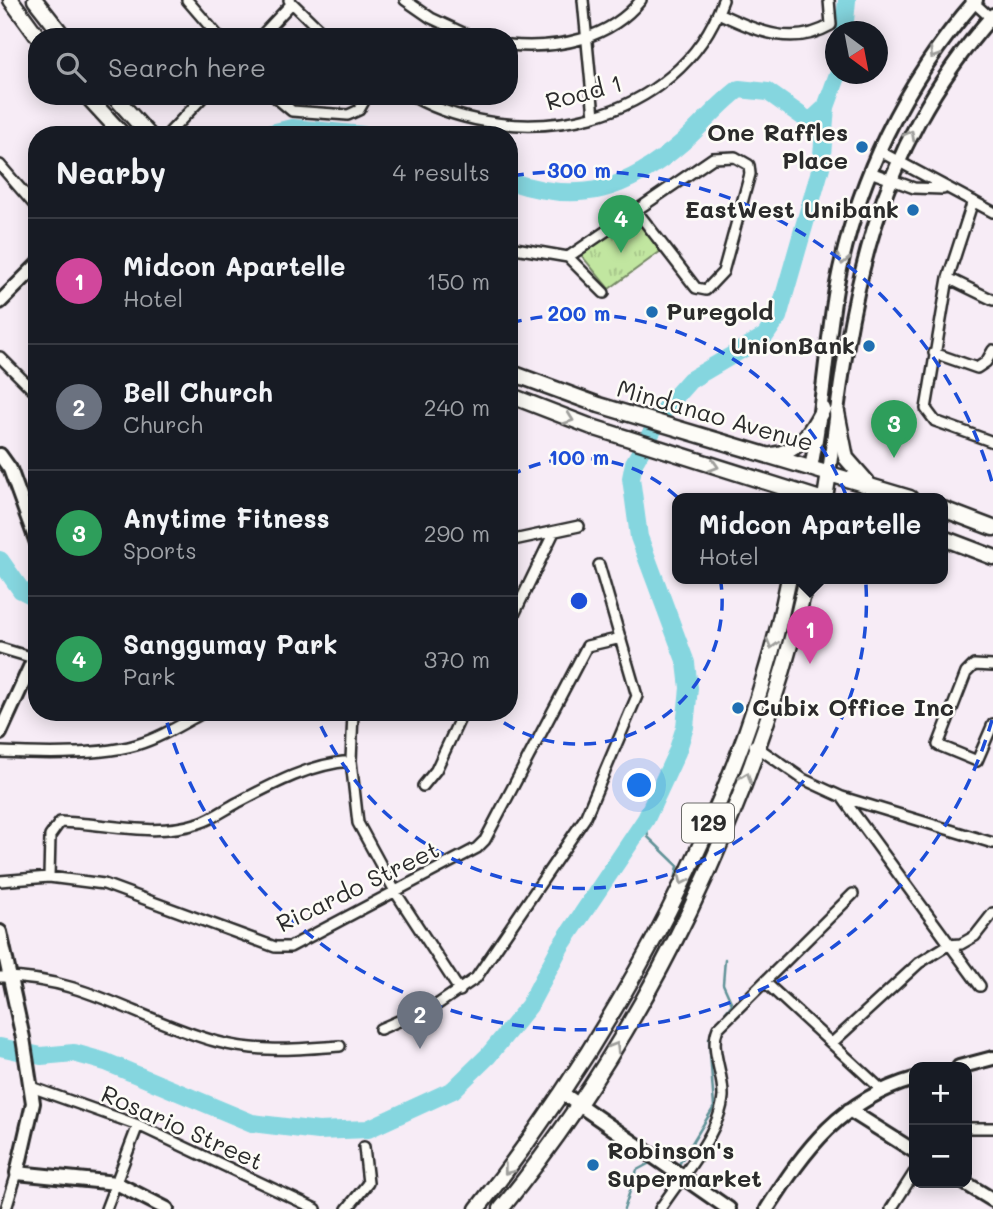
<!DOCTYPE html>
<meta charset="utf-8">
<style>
body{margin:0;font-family:Mali,sans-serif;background:#242831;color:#f1f3f6}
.controls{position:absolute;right:21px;bottom:21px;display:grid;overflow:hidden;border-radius:14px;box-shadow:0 4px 18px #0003}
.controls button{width:63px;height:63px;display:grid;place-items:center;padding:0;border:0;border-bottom:2px solid #363941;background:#171b24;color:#f1f3f6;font:35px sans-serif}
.compass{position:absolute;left:825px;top:21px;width:63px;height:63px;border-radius:50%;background:#171b24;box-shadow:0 4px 18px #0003;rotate:148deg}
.you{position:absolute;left:640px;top:786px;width:24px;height:24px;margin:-18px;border:5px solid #fff;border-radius:50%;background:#1a73e8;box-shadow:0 0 0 10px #1a73e833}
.badge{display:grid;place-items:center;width:46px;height:46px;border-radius:50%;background:#1f6fb2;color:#fff;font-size:23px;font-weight:700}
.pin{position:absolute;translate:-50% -58px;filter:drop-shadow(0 2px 4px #0008)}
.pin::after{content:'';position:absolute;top:37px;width:24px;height:21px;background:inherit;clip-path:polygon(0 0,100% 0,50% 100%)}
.popup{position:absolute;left:672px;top:493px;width:276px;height:91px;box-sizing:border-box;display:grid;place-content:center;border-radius:14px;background:#171b24;filter:drop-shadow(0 2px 5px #0005);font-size:23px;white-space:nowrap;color:#9ea1a6}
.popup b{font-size:26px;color:#f1f3f6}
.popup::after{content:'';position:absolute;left:50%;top:100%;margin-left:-14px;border:14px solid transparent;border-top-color:#171b24}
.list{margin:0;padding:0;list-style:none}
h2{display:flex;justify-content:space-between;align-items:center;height:91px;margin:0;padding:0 28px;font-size:30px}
h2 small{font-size:23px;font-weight:400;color:#9ea1a6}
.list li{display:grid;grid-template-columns:46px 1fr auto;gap:21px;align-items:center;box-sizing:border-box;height:126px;padding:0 28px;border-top:2px solid #363941}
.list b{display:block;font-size:26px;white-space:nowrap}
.list p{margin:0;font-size:23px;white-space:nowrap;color:#9ea1a6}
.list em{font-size:23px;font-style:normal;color:#9ea1a6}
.icon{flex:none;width:38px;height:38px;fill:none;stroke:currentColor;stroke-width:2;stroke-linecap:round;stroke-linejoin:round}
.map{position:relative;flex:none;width:993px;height:1209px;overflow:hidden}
.search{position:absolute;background:#171b24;box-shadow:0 4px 18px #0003;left:28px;top:28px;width:490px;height:77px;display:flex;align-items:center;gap:18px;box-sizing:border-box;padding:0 24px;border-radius:28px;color:#9ea1a6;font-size:26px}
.panel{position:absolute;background:#171b24;box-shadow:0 4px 18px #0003;left:28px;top:126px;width:490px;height:595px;border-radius:28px}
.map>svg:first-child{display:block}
.park{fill:url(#park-tufts);stroke:#768866;stroke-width:2}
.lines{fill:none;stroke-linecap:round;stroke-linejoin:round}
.stream{stroke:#619297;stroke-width:2.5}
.river{stroke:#85d6df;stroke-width:18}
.street-casing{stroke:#2b2b2b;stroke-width:14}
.secondary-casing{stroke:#2b2b2b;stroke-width:18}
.primary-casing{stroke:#2b2b2b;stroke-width:19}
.street{stroke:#fdfcf7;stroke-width:9}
.secondary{stroke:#fdfcf7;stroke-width:12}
.primary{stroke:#fdfcf7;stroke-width:14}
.oneway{stroke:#9e9e9b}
.ring{fill:none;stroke:#1d4ed8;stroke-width:3.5;stroke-dasharray:12 9}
.poi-dot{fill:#1f6fb2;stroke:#fdfcf7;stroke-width:2.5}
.labels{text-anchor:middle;stroke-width:5;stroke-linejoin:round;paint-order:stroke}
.shield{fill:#fdfcf7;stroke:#6a6a68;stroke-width:2}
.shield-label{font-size:23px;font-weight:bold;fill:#2b2b2b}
.street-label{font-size:24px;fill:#2b2b2b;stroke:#fdfcf7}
.poi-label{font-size:24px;font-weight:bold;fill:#2b2b2b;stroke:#fdfcf7;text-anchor:end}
.centre{fill:#1d4ed8;stroke:#fdfcf7;stroke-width:3.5}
.ring-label{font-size:21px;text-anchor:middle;font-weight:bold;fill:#1d4ed8;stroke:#fdfcf7;stroke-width:5;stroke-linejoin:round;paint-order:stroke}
</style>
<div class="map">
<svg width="993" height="1209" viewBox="0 0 993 1209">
<defs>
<pattern id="park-tufts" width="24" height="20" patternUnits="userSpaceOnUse" patternTransform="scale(1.75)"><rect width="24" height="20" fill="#c1e6a0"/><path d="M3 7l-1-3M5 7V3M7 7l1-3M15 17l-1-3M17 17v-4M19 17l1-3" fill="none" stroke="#a6c58a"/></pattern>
</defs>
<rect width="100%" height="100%" fill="#f7ecf6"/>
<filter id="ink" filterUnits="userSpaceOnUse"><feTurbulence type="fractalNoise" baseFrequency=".0143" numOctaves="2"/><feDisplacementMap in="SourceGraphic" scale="14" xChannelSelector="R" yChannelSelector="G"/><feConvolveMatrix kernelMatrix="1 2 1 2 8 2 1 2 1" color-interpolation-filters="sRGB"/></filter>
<g filter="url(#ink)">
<path class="park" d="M634,215L661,251L609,289L581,255Z"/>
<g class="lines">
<path class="stream" d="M646,819L648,837L678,866L675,881
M718,1022L732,1004L723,984L725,959
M678,1166L714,1107L709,1039L713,1031
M624,1209L637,1170L650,1163L671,1177"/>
<path class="river" d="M844,32L847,0
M263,135L292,128L363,135
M509,181C580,205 627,191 684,141C702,125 719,104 739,89L768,92L806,119H813L826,107L838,74
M0,560L21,590L37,598
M0,1047L41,1056L74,1053L106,1062L252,1123L318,1131L368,1129L453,1090L488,1056L529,1006L560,947L646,819L677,752L685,727L689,688L686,663L639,537L631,478L634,463L666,407L690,380L765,336L778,317L821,167L826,107"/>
<g class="street-casing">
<path id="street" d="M187,0L219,37
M289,0L327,37
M405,0L431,18L472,37
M583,0L594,116
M971,0L993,20
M718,13C756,30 791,48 831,25L829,0
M260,37L292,3
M509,45C557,49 609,40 641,0
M274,96L292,111L348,115L359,110L367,96
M412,96C519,155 679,125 723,0
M167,135L204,96
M879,151L993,212
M0,165L37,208
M870,172L914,188L943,189
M973,201L948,278L926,409L935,421L993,442
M509,247L568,257L604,293
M568,257L713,158L735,157L749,165L750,174L723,272L706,290L696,288L635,209
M948,278L993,300
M934,353L977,368L986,362L993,350
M0,357L37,394
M509,541L579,526
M509,625L554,532
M0,648L37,659
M993,666L974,665L966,673L938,745L977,761L993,724
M353,712L351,761L358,823L396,893L460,991
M754,745L803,779L842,797L993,843
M0,752C39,754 98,756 136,745C160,738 182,724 204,712
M423,786L436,770L463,712
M842,797L980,986
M49,877L50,836L60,822C107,823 152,838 199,823C212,819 224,810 237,803C273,784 310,764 351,761
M0,881L49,877L104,884L275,947H290L477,848L485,840L587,646L621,638
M0,977C83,976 142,1022 218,1042C259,1053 298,1049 340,1046
M765,982L882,1090
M380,1029L438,1004L476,978L585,818L637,696L599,565
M832,1043L919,963L948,945L961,944L975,936L993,913
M31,1087L138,1125L316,1209
M967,1128H993
M6,1209L17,1173
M106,1209L138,1125
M347,1209L368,1183L364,1147
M660,1209C680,1178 720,1133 723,1097C724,1074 709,1049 718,1028L853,894
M891,1209L914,1173"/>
</g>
<g class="secondary-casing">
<path id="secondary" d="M0,302L37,265
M0,455L10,469L37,543
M811,468C823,408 826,348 836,289C856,181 904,82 976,0
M829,473C851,296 871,154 993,15
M0,733L37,652
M0,932L23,1038L33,1103L17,1173L116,1183L167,1209
M959,1067L993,1058
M562,1093L729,1209
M849,1110L914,1151
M965,1183L993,1200
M767,1209C806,1148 841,1100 914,1079"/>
</g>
<g class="primary-casing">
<path id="primary" d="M11,0L38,37
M35,0L64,37
M87,96L123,135
M114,96L149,135
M509,372L599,405L910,498
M509,395L592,427L817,498
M837,412L846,458L867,482
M772,455C800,452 811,431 823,409
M825,498L829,473
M943,509L993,528
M943,538L993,557
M477,1209C616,1033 745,800 789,578
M501,1209C647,1031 756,802 807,578"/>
</g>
<use href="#street" class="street"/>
<use href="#secondary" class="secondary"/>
<use href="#primary" class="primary"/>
</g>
<defs><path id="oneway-chevron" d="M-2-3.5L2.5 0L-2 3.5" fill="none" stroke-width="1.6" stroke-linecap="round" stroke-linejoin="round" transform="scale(1.75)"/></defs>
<g class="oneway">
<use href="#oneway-chevron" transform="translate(934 54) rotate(123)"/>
<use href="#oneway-chevron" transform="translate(910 135) rotate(-62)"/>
<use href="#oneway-chevron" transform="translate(843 260) rotate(102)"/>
<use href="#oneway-chevron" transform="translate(569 419) rotate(20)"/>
<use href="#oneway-chevron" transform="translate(714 466) rotate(17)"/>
<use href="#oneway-chevron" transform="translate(772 644) rotate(106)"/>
<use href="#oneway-chevron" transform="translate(746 777) rotate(-69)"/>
<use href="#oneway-chevron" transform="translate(683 880) rotate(115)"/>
<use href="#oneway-chevron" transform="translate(615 1047) rotate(-59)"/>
<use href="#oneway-chevron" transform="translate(508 1170) rotate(128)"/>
</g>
</g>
<g class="ring">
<path d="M510 476A143 143 0 1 1 490 713"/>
<path d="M510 323A287 287 0 1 1 315 713"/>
<path d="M992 720A430 430 0 0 1 164 712M512 176A430 430 0 0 1 992 482"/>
</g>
<g class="poi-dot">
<circle cx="862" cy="147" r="7"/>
<circle cx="913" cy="210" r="7"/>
<circle cx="652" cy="312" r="7"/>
<circle cx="869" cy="346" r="7"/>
<circle cx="738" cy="708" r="7"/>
<circle cx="593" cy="1165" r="7"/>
</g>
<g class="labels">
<rect class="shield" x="682" y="803.5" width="52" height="39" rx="5"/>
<g class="shield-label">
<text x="708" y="831">129</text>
</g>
<g class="street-label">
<text transform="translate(584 93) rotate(-15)" y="8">Road 1</text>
<text transform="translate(715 416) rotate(16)" y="8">Mindanao Avenue</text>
<text transform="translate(358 887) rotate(-26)" y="8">Ricardo Street</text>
<text transform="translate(182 1128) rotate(24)" y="8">Rosario Street</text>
</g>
<g class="poi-label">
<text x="848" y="141">One Raffles<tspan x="848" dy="28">Place</tspan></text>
<text x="899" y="218">EastWest Unibank</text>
<text x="666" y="320" text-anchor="start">Puregold</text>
<text x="855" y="354">UnionBank</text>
<text x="752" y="716" text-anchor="start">Cubix Office Inc</text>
<text x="607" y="1159" text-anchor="start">Robinson's<tspan x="607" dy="28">Supermarket</tspan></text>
</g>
</g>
<circle cx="579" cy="601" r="10" class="centre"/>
<g class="ring-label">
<text x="579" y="178">300 m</text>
<text x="579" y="321">200 m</text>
<text x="579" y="465">100 m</text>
</g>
</svg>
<div class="controls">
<button>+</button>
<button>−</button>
</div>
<svg class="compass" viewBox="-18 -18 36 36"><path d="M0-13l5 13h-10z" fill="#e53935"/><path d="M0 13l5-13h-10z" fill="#9ea1a6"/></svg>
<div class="you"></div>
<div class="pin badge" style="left:810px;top:664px;background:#d1479c">1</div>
<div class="popup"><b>Midcon Apartelle</b>Hotel</div>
<div class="pin badge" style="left:420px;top:1049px;background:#6b7280">2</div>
<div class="pin badge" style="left:894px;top:458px;background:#2e9e5b">3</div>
<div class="pin badge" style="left:621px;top:253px;background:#2e9e5b">4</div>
<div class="search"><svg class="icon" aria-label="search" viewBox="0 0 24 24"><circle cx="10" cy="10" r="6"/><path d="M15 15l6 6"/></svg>Search here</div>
<section class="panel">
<h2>Nearby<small>4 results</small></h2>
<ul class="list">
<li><span class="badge" style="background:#d1479c">1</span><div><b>Midcon Apartelle</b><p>Hotel</p></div><em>150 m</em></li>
<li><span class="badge" style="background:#6b7280">2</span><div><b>Bell Church</b><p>Church</p></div><em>240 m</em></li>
<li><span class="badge" style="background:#2e9e5b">3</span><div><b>Anytime Fitness</b><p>Sports</p></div><em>290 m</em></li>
<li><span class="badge" style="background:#2e9e5b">4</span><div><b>Sanggumay Park</b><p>Park</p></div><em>370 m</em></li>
</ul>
</section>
</div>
